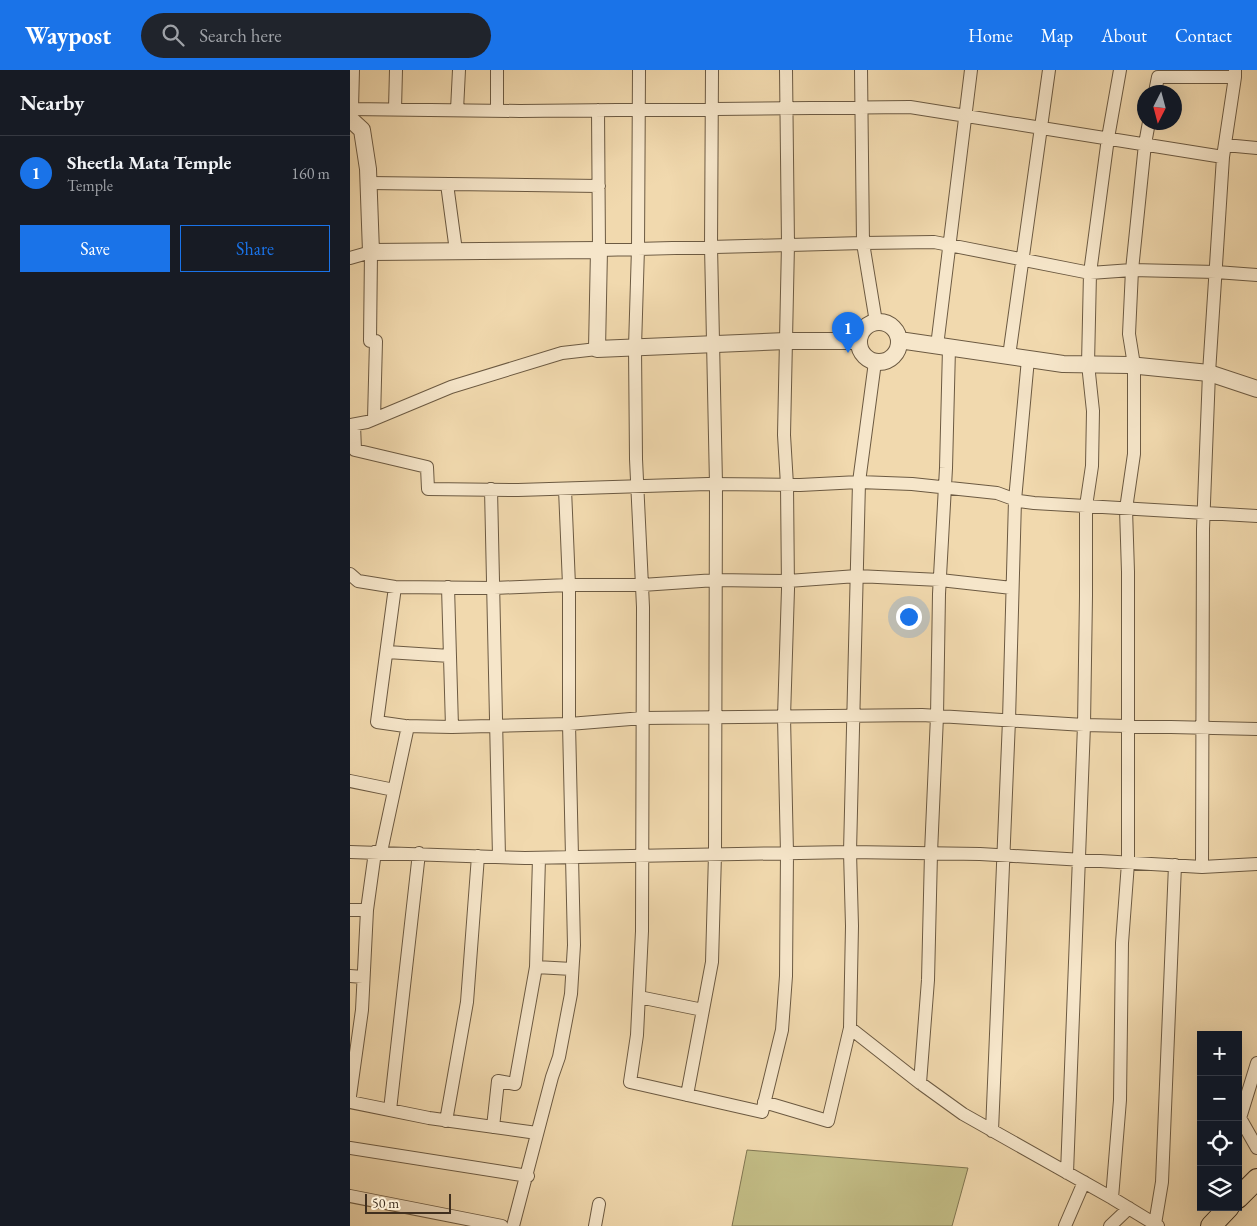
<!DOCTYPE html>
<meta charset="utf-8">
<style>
body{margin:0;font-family:"EB Garamond",serif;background:#20242c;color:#f1f3f6}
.controls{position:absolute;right:15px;bottom:15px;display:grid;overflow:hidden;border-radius:0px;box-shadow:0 5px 20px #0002}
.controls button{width:45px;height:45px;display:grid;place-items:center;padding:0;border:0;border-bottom:1px solid #363941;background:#171b24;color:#f1f3f6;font:25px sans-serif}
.compass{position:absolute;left:787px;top:15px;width:45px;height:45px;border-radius:50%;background:#171b24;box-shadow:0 5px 20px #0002;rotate:186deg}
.scale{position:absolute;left:15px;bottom:12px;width:86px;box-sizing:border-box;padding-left:5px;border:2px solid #402f1e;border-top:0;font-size:14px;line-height:18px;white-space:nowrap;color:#402f1e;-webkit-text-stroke:4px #f6e6ca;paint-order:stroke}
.you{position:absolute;left:558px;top:546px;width:18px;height:18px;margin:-12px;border:4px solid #fff;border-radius:50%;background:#1a73e8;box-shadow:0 0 0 8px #1a73e833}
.badge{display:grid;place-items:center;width:32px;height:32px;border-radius:50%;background:#1a73e8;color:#fff;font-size:16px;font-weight:700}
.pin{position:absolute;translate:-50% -41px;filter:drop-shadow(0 1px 2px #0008)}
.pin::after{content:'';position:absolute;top:26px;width:18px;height:15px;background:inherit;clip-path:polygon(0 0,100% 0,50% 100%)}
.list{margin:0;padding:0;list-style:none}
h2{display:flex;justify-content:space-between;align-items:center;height:65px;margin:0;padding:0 20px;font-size:21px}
h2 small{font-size:16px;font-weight:400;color:#9ea1a6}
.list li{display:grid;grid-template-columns:32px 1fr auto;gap:15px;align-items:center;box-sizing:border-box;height:75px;padding:0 20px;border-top:1px solid #363941}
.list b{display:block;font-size:19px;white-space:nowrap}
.list p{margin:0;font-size:16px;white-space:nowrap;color:#9ea1a6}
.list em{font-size:16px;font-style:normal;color:#9ea1a6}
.actions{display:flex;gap:10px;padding:15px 20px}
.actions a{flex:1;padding:11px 0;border:1px solid #1a73e8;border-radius:0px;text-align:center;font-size:18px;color:#1a73e8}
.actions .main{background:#1a73e8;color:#fff}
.icon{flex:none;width:28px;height:28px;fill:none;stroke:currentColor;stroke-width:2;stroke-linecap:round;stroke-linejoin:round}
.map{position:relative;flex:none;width:907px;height:1156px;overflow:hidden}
header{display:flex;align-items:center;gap:30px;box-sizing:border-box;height:70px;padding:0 25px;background:#1a73e8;color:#fff}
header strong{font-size:24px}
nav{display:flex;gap:28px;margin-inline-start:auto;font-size:18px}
.search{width:350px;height:45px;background:#20242c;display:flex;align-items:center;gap:12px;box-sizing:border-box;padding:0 18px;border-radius:28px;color:#9ea1a6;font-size:19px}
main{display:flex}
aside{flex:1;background:#171b24}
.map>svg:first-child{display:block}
.pitch{fill:#c2bc85;stroke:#817652}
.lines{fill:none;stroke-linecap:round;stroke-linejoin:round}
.minor-casing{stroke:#6c5a42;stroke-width:14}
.tertiary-casing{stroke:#6c5a42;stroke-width:18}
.primary-casing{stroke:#402f1e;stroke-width:22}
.minor{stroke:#f6e6ca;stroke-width:12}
.tertiary{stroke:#f6e6ca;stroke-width:16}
.primary{stroke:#f1d9ae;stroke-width:20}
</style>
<header>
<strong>Waypost</strong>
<div class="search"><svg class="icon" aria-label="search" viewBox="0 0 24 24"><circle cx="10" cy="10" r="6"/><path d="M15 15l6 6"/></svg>Search here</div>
<nav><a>Home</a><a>Map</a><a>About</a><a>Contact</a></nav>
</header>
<main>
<aside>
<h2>Nearby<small></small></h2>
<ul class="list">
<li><span class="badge">1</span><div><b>Sheetla Mata Temple</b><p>Temple</p></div><em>160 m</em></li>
</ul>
<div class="actions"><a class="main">Save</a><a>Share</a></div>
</aside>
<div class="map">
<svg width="907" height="1156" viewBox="0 0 907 1156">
<rect width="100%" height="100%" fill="#f1d9ae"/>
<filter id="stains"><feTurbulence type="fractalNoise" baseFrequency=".004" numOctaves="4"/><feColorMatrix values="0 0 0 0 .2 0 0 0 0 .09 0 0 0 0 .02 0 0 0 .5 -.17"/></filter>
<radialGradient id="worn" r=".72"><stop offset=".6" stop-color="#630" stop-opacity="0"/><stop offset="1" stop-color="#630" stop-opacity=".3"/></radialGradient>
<path class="pitch" d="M397,1080L618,1098L602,1156H382Z"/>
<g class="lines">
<g class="minor-casing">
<path id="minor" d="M289,0L288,178L285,277L286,389L293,537L292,861L287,965L280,1012L412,1042L432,960L436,906L437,783L434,647L438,519L437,415L434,365L438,174L436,0
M511,0L513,173L526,252
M805,22L808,7H885
M2,38L3,0
M0,39L170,41L560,37L873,87L885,7V0
M45,39L46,0
M107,40L109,0
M248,40L249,180L513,173L584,172L740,203L782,200L866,202L907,205
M147,41V0
M875,75L907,78
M19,113L249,116
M97,114L106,181
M0,188L21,182L20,271H26L24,349
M587,276L621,0
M659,286L699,0
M525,292L509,412L500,782L502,856L500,958L570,1013L613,1044L762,1128L808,1156
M0,355L17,352L101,317L212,283L247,279
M4,355L5,380L77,397L78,419L168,420L358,414L450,415L509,412L562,414L647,423L669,431L684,433L907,446
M141,419L149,787
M0,504L8,511L45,517L144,518L219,515H292L366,510L438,511L507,506L590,510L662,518
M45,517L27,652L55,656L102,657L219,654L293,648L572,645L734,655L907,659
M98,517L102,657
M37,582L100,586
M0,711L44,720
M0,782L175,788L500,782L630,784L852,797L907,794
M31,782L58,656
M852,797L853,459L859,303L873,87
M0,840H17
M186,897L222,899
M0,906L13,907
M289,927L353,940
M907,993L890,1048L907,1078
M570,1013L578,910L581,783L587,646L589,524L596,398L599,278
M337,1025L362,892L365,784L366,414L361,176L362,0
M0,1026L12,940L17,840L25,782
M0,1032L79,1048L187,1063
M414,1032L478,1051L500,958
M40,1040L69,783
M96,1051L117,932L128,786
M143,1057L148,1011L165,1014L186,897L189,788
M642,1061L659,650L665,430L678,289
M0,1078L178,1106
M717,1103L734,655L736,526V436L742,396L743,341L738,294L740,203L758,68L770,0
M0,1126L152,1156
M762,1128L770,1030L772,873L778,793V502L776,439L784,384V295L779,264L782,200L795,74L799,52
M805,1154L812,1112L825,795
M163,1156L202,1007L209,987L221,924L224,875L219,654V515L215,419
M245,1156L249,1134
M715,1156L734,1112
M760,1156L779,1138"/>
</g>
<g class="tertiary-casing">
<path id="tertiary" d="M0,49L12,60L18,99L21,182L249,180L247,279L436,271H508
M509 272a20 20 0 1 1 40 0a20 20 0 1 1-40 0Z
M549,270L713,294L779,295L859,303L907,319"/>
</g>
<g class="primary-casing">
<path id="primary" d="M888,1128L907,1109
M861,1156L879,1137"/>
</g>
<use href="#minor" class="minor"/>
<use href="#tertiary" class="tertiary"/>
<use href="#primary" class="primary"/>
</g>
<rect width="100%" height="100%" filter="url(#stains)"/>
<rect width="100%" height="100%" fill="url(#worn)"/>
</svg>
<div class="controls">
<button>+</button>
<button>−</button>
<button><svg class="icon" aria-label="locate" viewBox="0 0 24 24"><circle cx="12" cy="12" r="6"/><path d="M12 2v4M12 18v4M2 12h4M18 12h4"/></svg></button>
<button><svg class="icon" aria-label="layers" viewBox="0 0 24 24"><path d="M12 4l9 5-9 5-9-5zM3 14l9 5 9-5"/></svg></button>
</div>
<svg class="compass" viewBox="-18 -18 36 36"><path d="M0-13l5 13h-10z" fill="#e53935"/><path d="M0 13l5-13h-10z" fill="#9ea1a6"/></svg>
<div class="scale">50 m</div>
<div class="you"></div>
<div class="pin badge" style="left:498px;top:283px">1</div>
</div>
</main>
